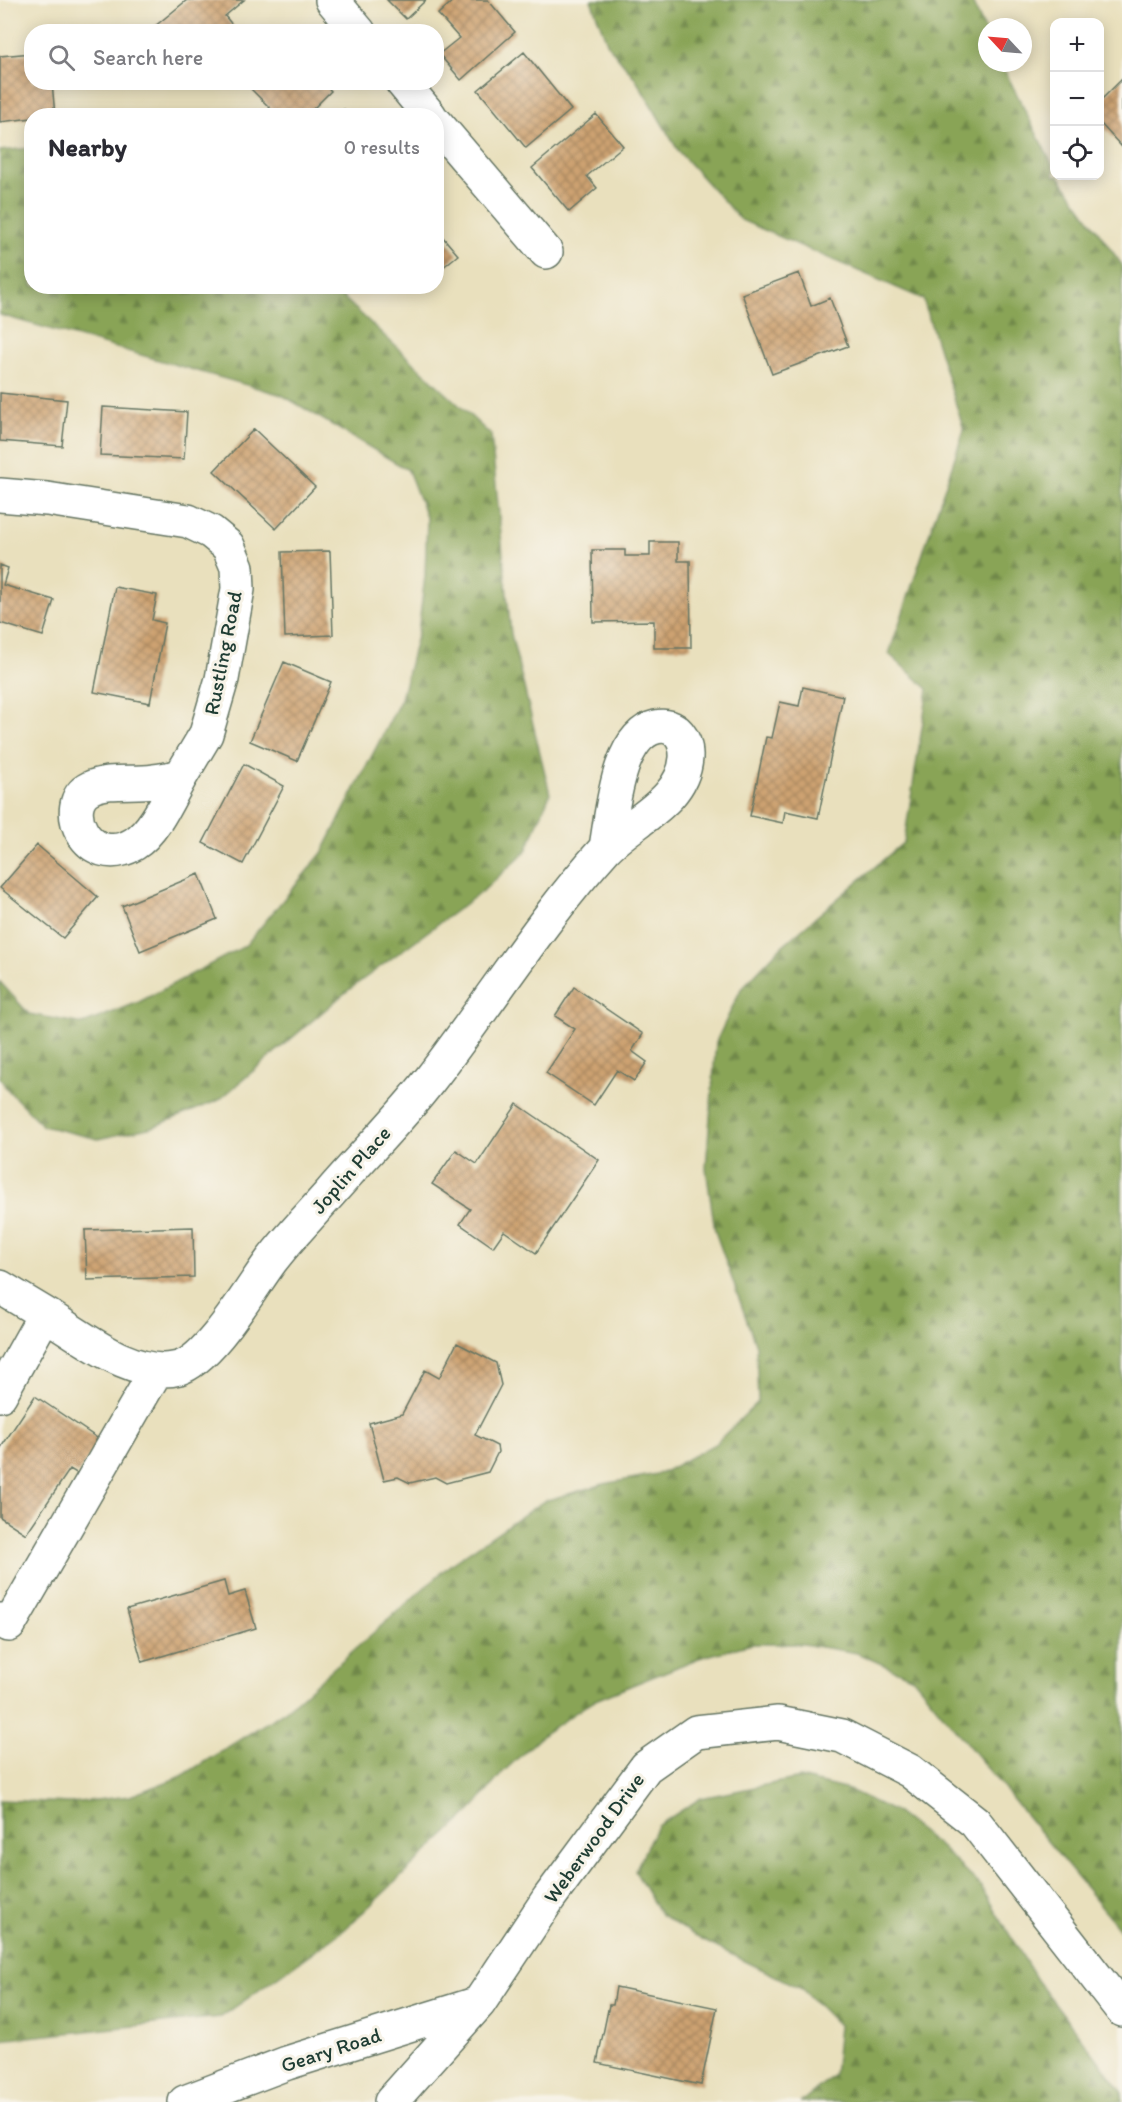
<!DOCTYPE html>
<meta charset="utf-8">
<style>
body{margin:0;font-family:Itim,sans-serif;background:#f7f7f7;color:#2b2b33}
.controls{position:absolute;right:18px;top:18px;display:grid;overflow:hidden;border-radius:12px;box-shadow:0 3px 15px #0003}
.controls button{width:54px;height:54px;display:grid;place-items:center;padding:0;border:0;border-bottom:2px solid #e1e1e2;background:#fff;color:#2b2b33;font:30px sans-serif}
.compass{position:absolute;left:978px;top:18px;width:54px;height:54px;border-radius:50%;background:#fff;box-shadow:0 3px 15px #0003;rotate:296deg}
.list{margin:0;padding:0;list-style:none}
h2{display:flex;justify-content:space-between;align-items:center;height:78px;margin:0;padding:0 24px;font-size:26px}
h2 small{font-size:20px;font-weight:400;color:#7c7c81}
.icon{flex:none;width:33px;height:33px;fill:none;stroke:currentColor;stroke-width:2;stroke-linecap:round;stroke-linejoin:round}
.map{position:relative;flex:none;width:1122px;height:2102px;overflow:hidden}
.search{position:absolute;background:#fff;box-shadow:0 3px 15px #0003;left:24px;top:24px;width:420px;height:66px;display:flex;align-items:center;gap:15px;box-sizing:border-box;padding:0 21px;border-radius:24px;color:#7c7c81;font-size:22px}
.panel{position:absolute;background:#fff;box-shadow:0 3px 15px #0003;left:24px;top:108px;width:420px;height:186px;border-radius:24px}
.map>svg:first-child{display:block}
.forest{fill:url(#forest-firs);stroke:#547045;stroke-width:1.5}
.building{fill:url(#building-cross-hatch)}
.lines{fill:none;stroke-linecap:round;stroke-linejoin:round}
.minor-casing{stroke:#667664;stroke-width:36}
.minor{stroke:#fff;stroke-width:33}
.labels{text-anchor:middle;stroke-width:6;stroke-linejoin:round;paint-order:stroke}
.street-label{font-size:21px;fill:#1f3d34;stroke:#f7f3e8}
</style>
<div class="map">
<svg width="1122" height="2102" viewBox="0 0 1122 2102">
<defs>
<pattern id="forest-firs" width="22" height="20" patternUnits="userSpaceOnUse" patternTransform="scale(1.5)"><rect width="22" height="20" fill="#89a456"/><path d="M5 1l3.5 6h-7zM16 11l3.5 6h-7z" fill="#6f8748"/></pattern>
<pattern id="building-cross-hatch" width="8" height="8" patternUnits="userSpaceOnUse" patternTransform="scale(1.5)"><rect width="8" height="8" fill="#cda271"/><path d="M0 0l8 8M0 8l8-8" fill="none" stroke="#a6855e"/></pattern>
</defs>
<rect width="100%" height="100%" fill="#f7f3e8"/>
<filter id="ink" filterUnits="userSpaceOnUse"><feTurbulence type="fractalNoise" baseFrequency=".0167" numOctaves="2"/><feDisplacementMap in="SourceGraphic" scale="12" xChannelSelector="R" yChannelSelector="G"/><feConvolveMatrix kernelMatrix="1 2 1 2 8 2 1 2 1" color-interpolation-filters="sRGB"/></filter>
<filter id="wash" filterUnits="userSpaceOnUse"><feTurbulence type="fractalNoise" baseFrequency=".008" numOctaves="4" result="noise"/><feDisplacementMap in="SourceGraphic" scale="24" xChannelSelector="R" yChannelSelector="G"/><feGaussianBlur stdDeviation="1.35" result="paint"/><feColorMatrix in="noise" values="0 0 0 0 0 0 0 0 0 0 0 0 0 0 0 0 0 1.4 0 .05"/><feComposite in="paint" operator="in"/></filter>
<g filter="url(#wash)">
<rect width="100%" height="100%" fill="#e9e0bd"/>
<path class="forest" d="M591,0H971L987,34V63H1001L1054,168V176H1059L1122,265V1932L913,1678L857,1653L803,1644H751L699,1658L593,1701L545,1733L503,1772L471,1811L344,1930L221,2017L0,2040V1800L71,1803L130,1796L182,1776L285,1711L451,1564L544,1501L604,1484L662,1473L715,1444L758,1402L756,1346L715,1231L706,1168L716,1042L741,989L782,946L904,842L928,689L889,654L964,430L923,299L741,220L679,152L635,78L608,45Z
M31,148L32,286L332,287L491,435L511,634L550,794L526,851L484,890L346,992L219,1100L153,1127L98,1139L43,1126L6,1088L0,1077V982L29,1014L83,1024L139,1002L245,946L322,853L401,699L418,632L425,576L427,519L408,470L282,395L0,315V151Z
M800,1778L852,1791L897,1813L939,1846L979,1884L1037,1980L1122,2091V2102H801L834,2075L839,2026L802,1989L702,1940L660,1914L635,1871L657,1826L701,1798Z"/>
<g id="blocks">
<path class="building" d="M187,0H244L225,16L238,32H158L154,27Z
M387,0H426L406,19Z
M454,0H488L515,32L461,80L439,54L459,38L438,14Z
M524,52L571,110L526,148L478,90Z
M32,53V82H52L55,116H32V118L0,122V56Z
M1122,79V147L1100,123V101Z
M251,82H323L331,91L306,116H278L248,86Z
M344,109L349,116H336Z
M596,114L623,146L587,176L597,188L569,212L532,168Z
M436,229L458,255L436,273Z
M799,273L811,306L830,298L848,346L772,374L742,294Z
M0,393L67,400L62,446L0,441Z
M103,407L187,412L184,459L100,455Z
M254,429L315,487L276,529L214,471Z
M650,542H678V561H690L691,648H654V621L593,622L592,550H625V556H650Z
M330,551L333,635L285,637L282,552Z
M0,565L8,568L3,585L54,600L43,636L0,623Z
M115,587L157,595L152,620L165,623L150,703L94,692Z
M284,662L331,682L297,761L250,741Z
M803,687L843,696L818,818L785,811L783,823L750,816L766,737L772,738L780,702L799,706Z
M244,764L284,786L243,864L203,843Z
M37,845L98,897L63,938L0,888Z
M199,874L217,919L140,951L122,906Z
M574,987L643,1034L632,1051L647,1062L634,1081L617,1070L594,1105L546,1073L575,1029L555,1016Z
M517,1104L599,1160L536,1253L504,1231L493,1247L460,1224L470,1209L432,1184L456,1150L477,1164Z
M193,1227L194,1277L87,1280L85,1230Z
M457,1343L496,1363L501,1385L475,1435L497,1446L498,1452L488,1472L446,1483L435,1477L410,1483L398,1477L384,1480L369,1423L402,1414L425,1370L439,1378Z
M35,1396L100,1440L78,1474L70,1469L26,1534L0,1517V1449Z
M224,1581L228,1596L245,1591L256,1628L142,1662L127,1609Z
M616,1987L717,2008L701,2085L597,2063L609,2005H613Z"/>
</g>
</g>
<g filter="url(#ink)">
<use href="#blocks" fill-opacity="0" stroke="#667664" stroke-width="1.5"/>
<g class="lines">
<g class="minor-casing">
<path id="minor" d="M332,0L359,32
M402,82L430,116
M436,123L546,252
M0,495L47,499L188,521L211,532L228,546L237,567L238,589L222,679L206,734L181,776
M181,776C169,797 155,831 134,844C86,872 58,803 90,788C109,779 133,784 154,781C163,780 172,778 181,776Z
M0,1287L45,1314L0,1395
M45,1314C82,1336 134,1380 179,1368C210,1359 251,1288 271,1261C289,1237 311,1215 331,1192C363,1155 399,1120 429,1081C488,1005 540,921 605,849C631,821 683,802 686,758C687,740 676,722 656,727C617,736 612,815 606,847
M0,1620L9,1625L156,1371
M185,2102L287,2063L479,2003
M391,2102L479,2003L549,1898L646,1767L696,1732L778,1723L842,1736L910,1771L975,1822L1122,2010"/>
</g>
<use href="#minor" class="minor"/>
</g>
</g>
<g class="labels">
<g class="street-label">
<text transform="translate(223 653) rotate(-79)" y="7">Rustling Road</text>
<text transform="translate(351 1170) rotate(-49)" y="7">Joplin Place</text>
<text transform="translate(594 1838) rotate(-54)" y="7">Weberwood Drive</text>
<text transform="translate(331 2050) rotate(-18)" y="7">Geary Road</text>
</g>
</g>
</svg>
<div class="controls">
<button>+</button>
<button>−</button>
<button><svg class="icon" aria-label="locate" viewBox="0 0 24 24"><circle cx="12" cy="12" r="6"/><path d="M12 2v4M12 18v4M2 12h4M18 12h4"/></svg></button>
</div>
<svg class="compass" viewBox="-18 -18 36 36"><path d="M0-13l5 13h-10z" fill="#e53935"/><path d="M0 13l5-13h-10z" fill="#7c7c81"/></svg>
<div class="search"><svg class="icon" aria-label="search" viewBox="0 0 24 24"><circle cx="10" cy="10" r="6"/><path d="M15 15l6 6"/></svg>Search here</div>
<section class="panel">
<h2>Nearby<small>0 results</small></h2>
<ul class="list">
</ul>
</section>
</div>
